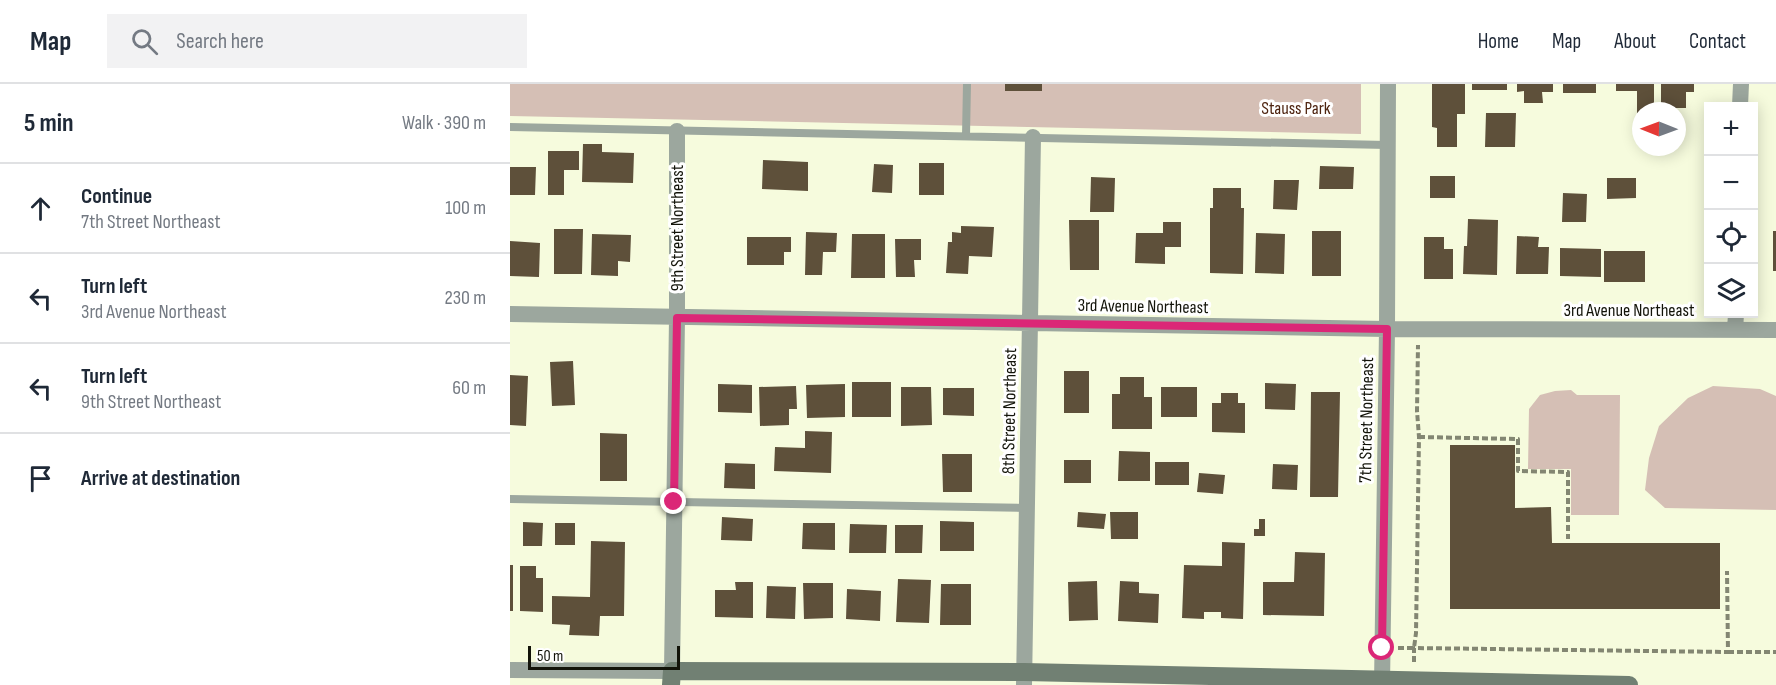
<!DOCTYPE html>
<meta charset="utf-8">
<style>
body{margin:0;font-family:"Sofia Sans Condensed",sans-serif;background:#f2f2f3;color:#1f2937}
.controls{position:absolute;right:18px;top:18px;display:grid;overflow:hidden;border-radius:0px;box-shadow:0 3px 15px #0003}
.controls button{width:54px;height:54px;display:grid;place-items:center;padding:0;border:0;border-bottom:2px solid #e0e1e3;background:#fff;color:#1f2937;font:30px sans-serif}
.compass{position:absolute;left:1122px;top:18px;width:54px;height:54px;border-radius:50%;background:#fff;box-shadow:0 3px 15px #0003;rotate:271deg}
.scale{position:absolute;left:18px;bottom:15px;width:152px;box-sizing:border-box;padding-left:6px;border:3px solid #121309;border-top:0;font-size:16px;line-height:21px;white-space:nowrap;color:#121309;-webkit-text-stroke:4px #fff;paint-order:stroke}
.stop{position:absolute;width:18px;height:18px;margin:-14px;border:4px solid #db2777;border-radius:50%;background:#fff}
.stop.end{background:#db2777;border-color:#fff;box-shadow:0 2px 6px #0008}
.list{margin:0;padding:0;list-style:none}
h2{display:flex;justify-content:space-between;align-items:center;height:78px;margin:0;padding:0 24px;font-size:26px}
h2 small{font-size:20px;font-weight:400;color:#747a83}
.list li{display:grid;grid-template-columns:39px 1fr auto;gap:18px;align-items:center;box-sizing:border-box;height:90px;padding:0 24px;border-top:2px solid #e0e1e3}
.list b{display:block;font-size:22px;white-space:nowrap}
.list p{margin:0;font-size:20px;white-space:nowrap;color:#747a83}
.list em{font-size:20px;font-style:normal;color:#747a83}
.icon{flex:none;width:33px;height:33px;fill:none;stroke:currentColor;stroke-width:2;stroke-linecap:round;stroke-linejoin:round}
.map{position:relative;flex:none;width:1266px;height:601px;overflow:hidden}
header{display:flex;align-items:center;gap:36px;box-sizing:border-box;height:84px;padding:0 30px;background:#fff;border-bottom:2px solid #e0e1e3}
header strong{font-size:28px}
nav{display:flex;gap:33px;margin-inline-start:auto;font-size:21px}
.search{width:420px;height:54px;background:#f2f2f3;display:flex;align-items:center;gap:15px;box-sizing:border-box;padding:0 21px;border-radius:0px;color:#747a83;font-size:22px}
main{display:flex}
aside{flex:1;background:#fff}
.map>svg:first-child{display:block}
.green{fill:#d5bfb5}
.building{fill:#5e503a}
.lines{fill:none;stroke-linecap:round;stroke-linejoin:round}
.path{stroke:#838672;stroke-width:4;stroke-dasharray:6 3;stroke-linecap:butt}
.lane{stroke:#9ca79e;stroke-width:8}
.street{stroke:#9ca79e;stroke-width:16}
.secondary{stroke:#718073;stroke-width:18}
.route{stroke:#db2777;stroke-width:8}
.labels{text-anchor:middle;stroke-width:6;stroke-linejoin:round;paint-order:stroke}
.park-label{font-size:18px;fill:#4e2410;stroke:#fff}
.street-label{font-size:18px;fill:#121309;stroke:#fff}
</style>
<header>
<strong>Map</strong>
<div class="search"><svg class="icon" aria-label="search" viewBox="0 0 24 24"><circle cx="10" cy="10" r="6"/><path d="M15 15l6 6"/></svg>Search here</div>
<nav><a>Home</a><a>Map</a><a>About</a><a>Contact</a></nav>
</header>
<main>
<aside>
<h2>5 min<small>Walk · 390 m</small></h2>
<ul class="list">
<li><svg class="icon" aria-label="ahead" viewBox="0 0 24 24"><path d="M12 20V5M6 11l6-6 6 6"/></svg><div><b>Continue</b><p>7th Street Northeast</p></div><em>100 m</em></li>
<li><svg class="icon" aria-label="left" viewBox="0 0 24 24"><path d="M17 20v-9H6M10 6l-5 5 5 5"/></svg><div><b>Turn left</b><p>3rd Avenue Northeast</p></div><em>230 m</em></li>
<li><svg class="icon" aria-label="left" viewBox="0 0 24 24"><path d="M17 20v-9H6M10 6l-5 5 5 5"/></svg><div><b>Turn left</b><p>9th Street Northeast</p></div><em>60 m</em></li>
<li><svg class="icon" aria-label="arrive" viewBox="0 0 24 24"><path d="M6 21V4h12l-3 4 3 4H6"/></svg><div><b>Arrive at destination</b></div></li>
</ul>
</aside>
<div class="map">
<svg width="1266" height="601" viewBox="0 0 1266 601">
<rect width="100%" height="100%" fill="#f6fbdd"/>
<path class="green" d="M0,0H851V50L0,32Z
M1203,302L1250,305L1266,312V426L1155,424L1135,406L1139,374L1149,342L1178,314Z
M1061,306L1067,311H1110L1109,431H1061V385H1018L1019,325L1030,311L1045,307Z"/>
<path class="building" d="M495,0H532V7H495Z
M922,0H955V30H947V63H927V44L922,43Z
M962,0H997V6H962Z
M1007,0H1043V8H1032L1033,19H1014V7L1007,8Z
M1053,0H1086V9H1053Z
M1106,0H1144V27H1131V31H1127V7H1106Z
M1151,0H1184V8H1176V24H1151Z
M976,29H1006L1005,63H975Z
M73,60H92V68L124,69L123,99L72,98Z
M38,67H69V86H54V111H38Z
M253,76L298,78V107L252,105Z
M409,79H434V111H409Z
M364,80L383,81L382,109L362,108Z
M810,82L844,83L843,105H809Z
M0,83H26L25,111H0Z
M920,92H945V114H920Z
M581,93L605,94L604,128H580Z
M1097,94H1126V114L1097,115Z
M764,96H789L787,126L763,125Z
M703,104H731V124H734L733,190L700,189V124H703Z
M1053,109L1077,110L1076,138H1052Z
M958,135L988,136L987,191L953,190L954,162H957Z
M559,136H589V186H560Z
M653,138H671V163H655V180L625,179L626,149H653Z
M451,142L484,143L482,173L459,172L458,190L436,189L438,158H442V148L451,149Z
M44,145H73L72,190H44Z
M802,147H831V192H802Z
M1263,147H1266V187H1263Z
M296,148L327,149L326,168H313L312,191H295Z
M746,149L775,150L774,190L745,189Z
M82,150L121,151L120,178L108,177V192L81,191Z
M342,150H375V194H341Z
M1007,152L1029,153L1028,163H1039L1038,190H1006Z
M237,153H281V168H274V181H237Z
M914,153H934V165H943V195H914Z
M385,155H411V176H404L405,193H386Z
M0,157L30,159L29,193L0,192Z
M1050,164L1091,165V193L1050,192Z
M1094,167H1135V198H1094Z
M63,277L65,321L42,322L40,278Z
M554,287H579V329H554Z
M0,291L18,292L16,342L0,341Z
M610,293H634V313H642V345H602V310H610Z
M342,298H381V333H342Z
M755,299L786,300L785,326L755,325Z
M208,300L242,301V329L208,328Z
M335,300V333L297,334L296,301Z
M286,302L287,325H279V341L250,342L249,303Z
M391,303H421L422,341L391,342Z
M651,303H687V333H651Z
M433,304H464V332L433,331Z
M801,308H830L828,413H800Z
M711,309H728V319H735V349L702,348V319H711Z
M295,347L322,348L321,389L264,387L265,363L295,364Z
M90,349L117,350V397H90Z
M940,361H1005V424L1041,423L1042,459H1210V525H940Z
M609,367L640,368V397H608Z
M432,370H462V408H433Z
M554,376H581V399H554Z
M645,378H679V401H645Z
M215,379L245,380V405L214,404Z
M763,380L788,381L787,406L762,405Z
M689,389L715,391L713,410L687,408Z
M568,428L596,430L594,445L567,443Z
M600,428H628V455H601Z
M212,433L243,435L242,457L211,456Z
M749,435H755V452H744V445H749Z
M430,437L464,438V467H430Z
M13,438L33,439L32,462H13Z
M45,439H65V461H45Z
M293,439H325V466L292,465Z
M340,440L377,441L376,469H339Z
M385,441H413L412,469H385Z
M81,457L115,458L114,532H90L89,552L59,551L60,541L42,540V512L80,513Z
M712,458L735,459L733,535L711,534V528H694V535L672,534L674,481L712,482Z
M785,468L815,469L814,532L753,531V498H784Z
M0,481H3V527H0Z
M10,482H26V494H33V528L10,527Z
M388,495L421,496L419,539L386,538Z
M587,497L588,536L559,537L558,498Z
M610,497L629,498V509L649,510L648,539L608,537Z
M225,498H243V534L205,533V506H226Z
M293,499H323V534L294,535Z
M431,500H461V541H430Z
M257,502L286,503L285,535L256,534Z
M337,505L371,507L370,537L336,535Z"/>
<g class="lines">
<path class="path" d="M909,353L1008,355V387L1058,388V455
M888,564H904L906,549L909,353L907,327L908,261
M1218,568H1266
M904,578V564L1218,568L1217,487"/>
<path class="lane" d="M0,43L877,61
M456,52L457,0
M0,415L517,424"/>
<path class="street" d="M1230,22L1231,0
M0,230L877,245L1266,246
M1225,246L1226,230
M0,586L162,587L167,234V47
M514,601L523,53
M872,601L877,245L878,0"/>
<path class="secondary" d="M161,601L162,587L514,588L1119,601"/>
</g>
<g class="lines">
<path class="route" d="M164,418L167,234L877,245L872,564"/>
</g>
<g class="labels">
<g class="park-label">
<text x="786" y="30">Stauss Park</text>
</g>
<g class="street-label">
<text transform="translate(167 144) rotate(-90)" y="6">9th Street Northeast</text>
<text transform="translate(633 222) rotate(1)" y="6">3rd Avenue Northeast</text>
<text x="1119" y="232">3rd Avenue Northeast</text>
<text transform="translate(499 327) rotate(-89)" y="6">8th Street Northeast</text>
<text transform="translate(856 336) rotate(-89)" y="6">7th Street Northeast</text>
</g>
</g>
</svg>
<div class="controls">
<button>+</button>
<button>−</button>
<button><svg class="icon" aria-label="locate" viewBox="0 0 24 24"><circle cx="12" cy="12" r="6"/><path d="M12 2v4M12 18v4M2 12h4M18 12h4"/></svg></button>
<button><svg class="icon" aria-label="layers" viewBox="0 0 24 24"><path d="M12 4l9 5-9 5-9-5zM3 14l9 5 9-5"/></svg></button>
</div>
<svg class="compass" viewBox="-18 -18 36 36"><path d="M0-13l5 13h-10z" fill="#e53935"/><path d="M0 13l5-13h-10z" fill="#747a83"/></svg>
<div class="scale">50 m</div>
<div class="stop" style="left:872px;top:564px"></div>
<div class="stop end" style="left:164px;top:418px"></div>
</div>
</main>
